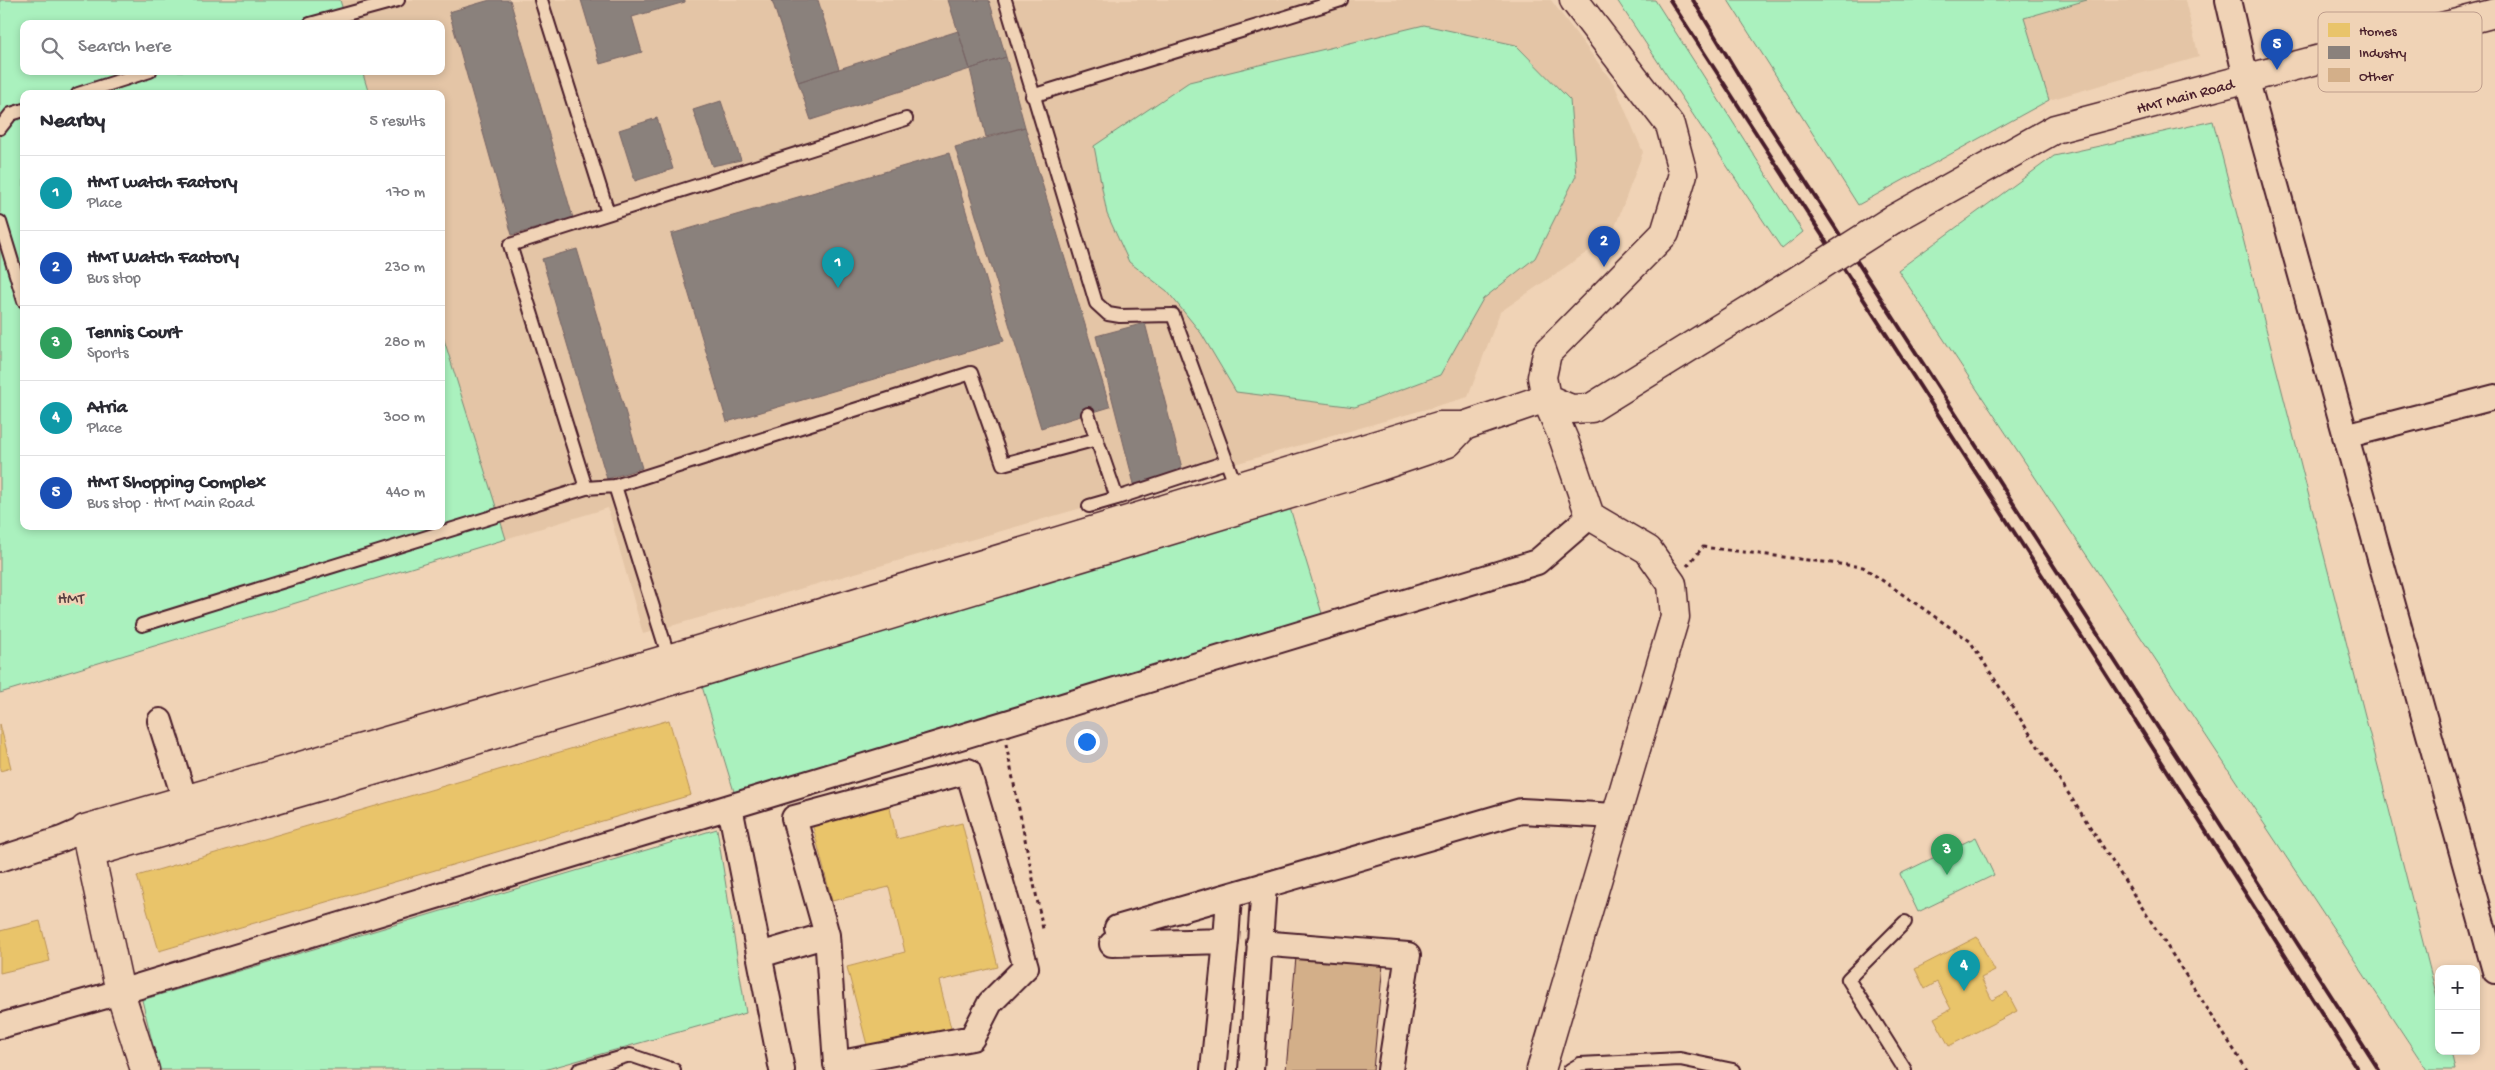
<!DOCTYPE html>
<meta charset="utf-8">
<style>
body{margin:0;font-family:"Gochi Hand",sans-serif;background:#f2f2f3;color:#2b2b33}
.controls{position:absolute;right:15px;bottom:15px;display:grid;overflow:hidden;border-radius:10px;box-shadow:0 2px 8px #0003}
.controls button{width:45px;height:45px;display:grid;place-items:center;padding:0;border:0;border-bottom:1px solid #e1e1e2;background:#fff;color:#2b2b33;font:25px sans-serif}
.you{position:absolute;left:1086px;top:741px;width:18px;height:18px;margin:-12px;border:4px solid #fff;border-radius:50%;background:#1a73e8;box-shadow:0 0 0 8px #1a73e833}
.badge{display:grid;place-items:center;width:32px;height:32px;border-radius:50%;background:#db2777;color:#fff;font-size:16px;font-weight:700}
.pin{position:absolute;translate:-50% -41px;filter:drop-shadow(0 1px 2px #0008)}
.pin::after{content:'';position:absolute;top:26px;width:18px;height:15px;background:inherit;clip-path:polygon(0 0,100% 0,50% 100%)}
.list{margin:0;padding:0;list-style:none}
h2{display:flex;justify-content:space-between;align-items:center;height:65px;margin:0;padding:0 20px;font-size:21px}
h2 small{font-size:16px;font-weight:400;color:#7c7c81}
.list li{display:grid;grid-template-columns:32px 1fr auto;gap:15px;align-items:center;box-sizing:border-box;height:75px;padding:0 20px;border-top:1px solid #e1e1e2}
.list b{display:block;font-size:19px;white-space:nowrap}
.list p{margin:0;font-size:16px;white-space:nowrap;color:#7c7c81}
.list em{font-size:16px;font-style:normal;color:#7c7c81}
.icon{flex:none;width:28px;height:28px;fill:none;stroke:currentColor;stroke-width:2;stroke-linecap:round;stroke-linejoin:round}
.map{position:relative;flex:none;width:2495px;height:1070px;overflow:hidden}
.search{position:absolute;background:#fff;box-shadow:0 2px 8px #0003;left:20px;top:20px;width:425px;height:55px;display:flex;align-items:center;gap:12px;box-sizing:border-box;padding:0 18px;border-radius:10px;color:#7c7c81;font-size:19px}
.panel{position:absolute;background:#fff;box-shadow:0 2px 8px #0003;left:20px;top:90px;width:425px;height:440px;border-radius:10px}
.map>svg:first-child{display:block}
.built{fill:#e4c5a6;fill-rule:evenodd}
.green{fill:#aaf1be;stroke:#7a8874}
.homes{fill:#e9c46a;stroke:#b99257}
.industry{fill:#8a817c;stroke:#776464}
.building{fill:#d3af89;stroke:#4a1f2b}
.lines{fill:none;stroke-linecap:round;stroke-linejoin:round}
.lane-casing{stroke:#4a1f2b;stroke-width:16}
.street-casing{stroke:#4a1f2b;stroke-width:28}
.secondary-casing{stroke:#4a1f2b;stroke-width:31}
.path{stroke:#4a1f2b;stroke-width:3;stroke-dasharray:4 4;stroke-linecap:butt}
.lane{stroke:#f0d3b6;stroke-width:12}
.street{stroke:#f0d3b6;stroke-width:24}
.secondary{stroke:#f0d3b6;stroke-width:28}
.rail{stroke:#4a1f2b;stroke-width:4}
.secondary-bridge-casing{stroke:#4a1f2b;stroke-width:31;stroke-linecap:butt}
.secondary-bridge{stroke:#f0d3b6;stroke-width:28}
.labels{text-anchor:middle;stroke-width:5;stroke-linejoin:round;paint-order:stroke}
.street-label{font-size:16px;fill:#4a1f2b;stroke:#f0d3b6}
.park-label{font-size:16px;fill:#583e41;stroke:#f0d3b6}
.key{fill:#f0d3b6;stroke:#be9d8c;stroke-width:1}
.key-label{font-size:14px;fill:#4a1f2b}
</style>
<div class="map">
<svg width="2495" height="1070" viewBox="0 0 2495 1070">
<rect width="100%" height="100%" fill="#f0d3b6"/>
<filter id="ink" filterUnits="userSpaceOnUse"><feTurbulence type="fractalNoise" baseFrequency=".02" numOctaves="2"/><feDisplacementMap in="SourceGraphic" scale="10" xChannelSelector="R" yChannelSelector="G"/><feConvolveMatrix kernelMatrix="1 2 1 2 8 2 1 2 1" color-interpolation-filters="sRGB"/></filter>
<g filter="url(#ink)">
<path class="built" d="M0,0H1551L1614,84L1643,152L1612,235L1500,312L1468,397L643,634L608,508L0,692ZM24,24H441V71H24ZM24,94H441V526H24Z
M2087,0H2185L2199,57L2049,100L2024,18Z"/>
<path class="green" d="M0,0H340L347,24H24V71H362L369,94H24V526H441V330L506,539L0,693Z
M1617,0H1655L1803,232L1782,249Z
M1728,0H2087L2024,18L2049,100L1858,205Z
M1424,25L1516,45L1570,100L1576,176L1535,258L1483,299L1440,375L1355,407L1236,392L1201,333L1167,291L1129,262L1107,214L1094,146L1189,82Z
M2213,121L2439,1005V1051H2451L2455,1070H2427L1898,270L2054,156Z
M1290,508L1324,620L735,795L701,683Z
M717,829L746,1013L544,1070H159L142,1000Z
M1976,837L1994,875L1918,912L1900,874Z"/>
<path class="homes" d="M669,720L691,795L159,951L137,876Z
M0,724L11,768L0,771Z
M889,804L897,839L962,823L998,967L939,981L951,1028L868,1049L847,967L905,952L889,887L832,901L812,823Z
M40,921L50,961L0,973V931Z
M1977,937L1995,971L1981,978L1992,1000L2007,992L2017,1011L1949,1046L1934,1018L1951,1009L1937,982L1925,989L1915,969Z"/>
<path class="industry" d="M490,0H510L573,218L512,235L449,12Z
M581,0H685V2L632,17L642,52L600,64Z
M772,0H818L839,69L798,82Z
M948,0H989L1006,57L970,69Z
M958,31L970,69L811,120L798,82Z
M1006,57L1025,127L986,137L970,69Z
M721,101L741,160L712,166L693,110Z
M657,118L673,169L635,181L619,130Z
M1025,127L1110,407L1041,428L955,147Z
M949,153L1004,341L727,422L671,234Z
M577,249L642,468L607,479L542,259Z
M1145,323L1183,472L1134,484L1096,336Z"/>
<path class="building" d="M1296,957L1383,964L1373,1070H1286Z"/>
<g class="lines">
<g class="lane-casing">
<path id="lane" d="M541,0L608,213
M1005,0L1096,303L1108,314L1120,316L1173,315L1236,487
M310,24L398,0
M78,94L150,71
M1032,96L1341,0
M0,128L11,114L24,110
M0,222L24,301
M1088,414L1117,498L1226,462
M615,486L971,373L1003,464L1097,439
M1089,506L1117,498
M142,625L586,488
M669,658L615,486L586,488L510,245L906,119
M1905,922L1848,979L1905,1070
M579,1070L630,1055L674,1070
M1570,1070L1580,1064L1680,1059L1733,1070"/>
</g>
<g class="street-casing">
<path id="street" d="M2228,0L2246,78L2495,971
M2345,436L2495,397
M160,721L185,800
M968,771L1026,967L990,1003L972,1038L836,1064L827,935L794,818Z
M730,807L782,1070
M0,859L62,839L85,829
M1117,928L1521,811L1616,816
M1259,943L1408,955L1390,1070
M1112,944L1226,941L1229,896
M760,955L827,935
M0,1026L120,992L1537,562L1590,516
M1213,1070L1226,941
M1251,1070L1264,885"/>
</g>
<g class="secondary-casing">
<g id="secondary">
<path d="M1574,0L1670,125L1683,174L1665,233L1547,353L1542,377L1546,398L1571,409L1591,408L1793,283"/>
<path id="s1" d="M1892,220L2055,129L2495,13"/>
<path d="M91,853L393,765L1357,474L1448,443L1464,426"/>
<path d="M145,1070L120,992L85,829L695,651L1439,426H1464L1546,398L1564,440L1590,516L1648,550L1672,584L1675,617L1541,1070"/>
</g>
</g>
<path class="path" d="M1687,566L1703,547L1863,567L1970,641L2247,1070
M1006,744L1043,929"/>
<use href="#lane" class="lane"/>
<use href="#street" class="street"/>
<use href="#secondary" class="secondary"/>
<path class="rail" d="M1670,0L2091,651L2358,1070
M1693,0L1769,125L2379,1070"/>
<g class="secondary-bridge-casing">
<path id="secondary-bridge" d="M1793,283L1892,220"/>
</g>
<use href="#secondary-bridge" class="secondary-bridge"/>
</g>
</g>
<g class="labels">
<g class="street-label">
<text dy="6" stroke="none"><textPath href="#s1" startOffset="321">HMT Main Road</textPath></text>
</g>
<g class="park-label">
<text x="71" y="603">HMT</text>
</g>
</g>
<rect x="2318" y="12" width="164" height="80" rx="8" class="key"/>
<rect x="2328" y="23" width="22" height="14" fill="#e9c46a"/>
<rect x="2328" y="46" width="22" height="13" fill="#8a817c"/>
<rect x="2328" y="68" width="22" height="14" fill="#d3af89"/>
<g class="key-label">
<text x="2359" y="35">Homes</text>
<text x="2359" y="57">Industry</text>
<text x="2359" y="80">Other</text>
</g>
</svg>
<div class="controls">
<button>+</button>
<button>−</button>
</div>
<div class="you"></div>
<div class="pin badge" style="left:838px;top:288px;background:#0f9aa8">1</div>
<div class="pin badge" style="left:1604px;top:267px;background:#1a4fb4">2</div>
<div class="pin badge" style="left:1947px;top:875px;background:#2e9e5b">3</div>
<div class="pin badge" style="left:1964px;top:991px;background:#0f9aa8">4</div>
<div class="pin badge" style="left:2277px;top:70px;background:#1a4fb4">5</div>
<div class="search"><svg class="icon" aria-label="search" viewBox="0 0 24 24"><circle cx="10" cy="10" r="6"/><path d="M15 15l6 6"/></svg>Search here</div>
<section class="panel">
<h2>Nearby<small>5 results</small></h2>
<ul class="list">
<li><span class="badge" style="background:#0f9aa8">1</span><div><b>HMT watch Factory</b><p>Place</p></div><em>170 m</em></li>
<li><span class="badge" style="background:#1a4fb4">2</span><div><b>HMT Watch Factory</b><p>Bus stop</p></div><em>230 m</em></li>
<li><span class="badge" style="background:#2e9e5b">3</span><div><b>Tennis Court</b><p>Sports</p></div><em>280 m</em></li>
<li><span class="badge" style="background:#0f9aa8">4</span><div><b>Atria</b><p>Place</p></div><em>300 m</em></li>
<li><span class="badge" style="background:#1a4fb4">5</span><div><b>HMT Shopping Complex</b><p>Bus stop · HMT Main Road</p></div><em>440 m</em></li>
</ul>
</section>
</div>
